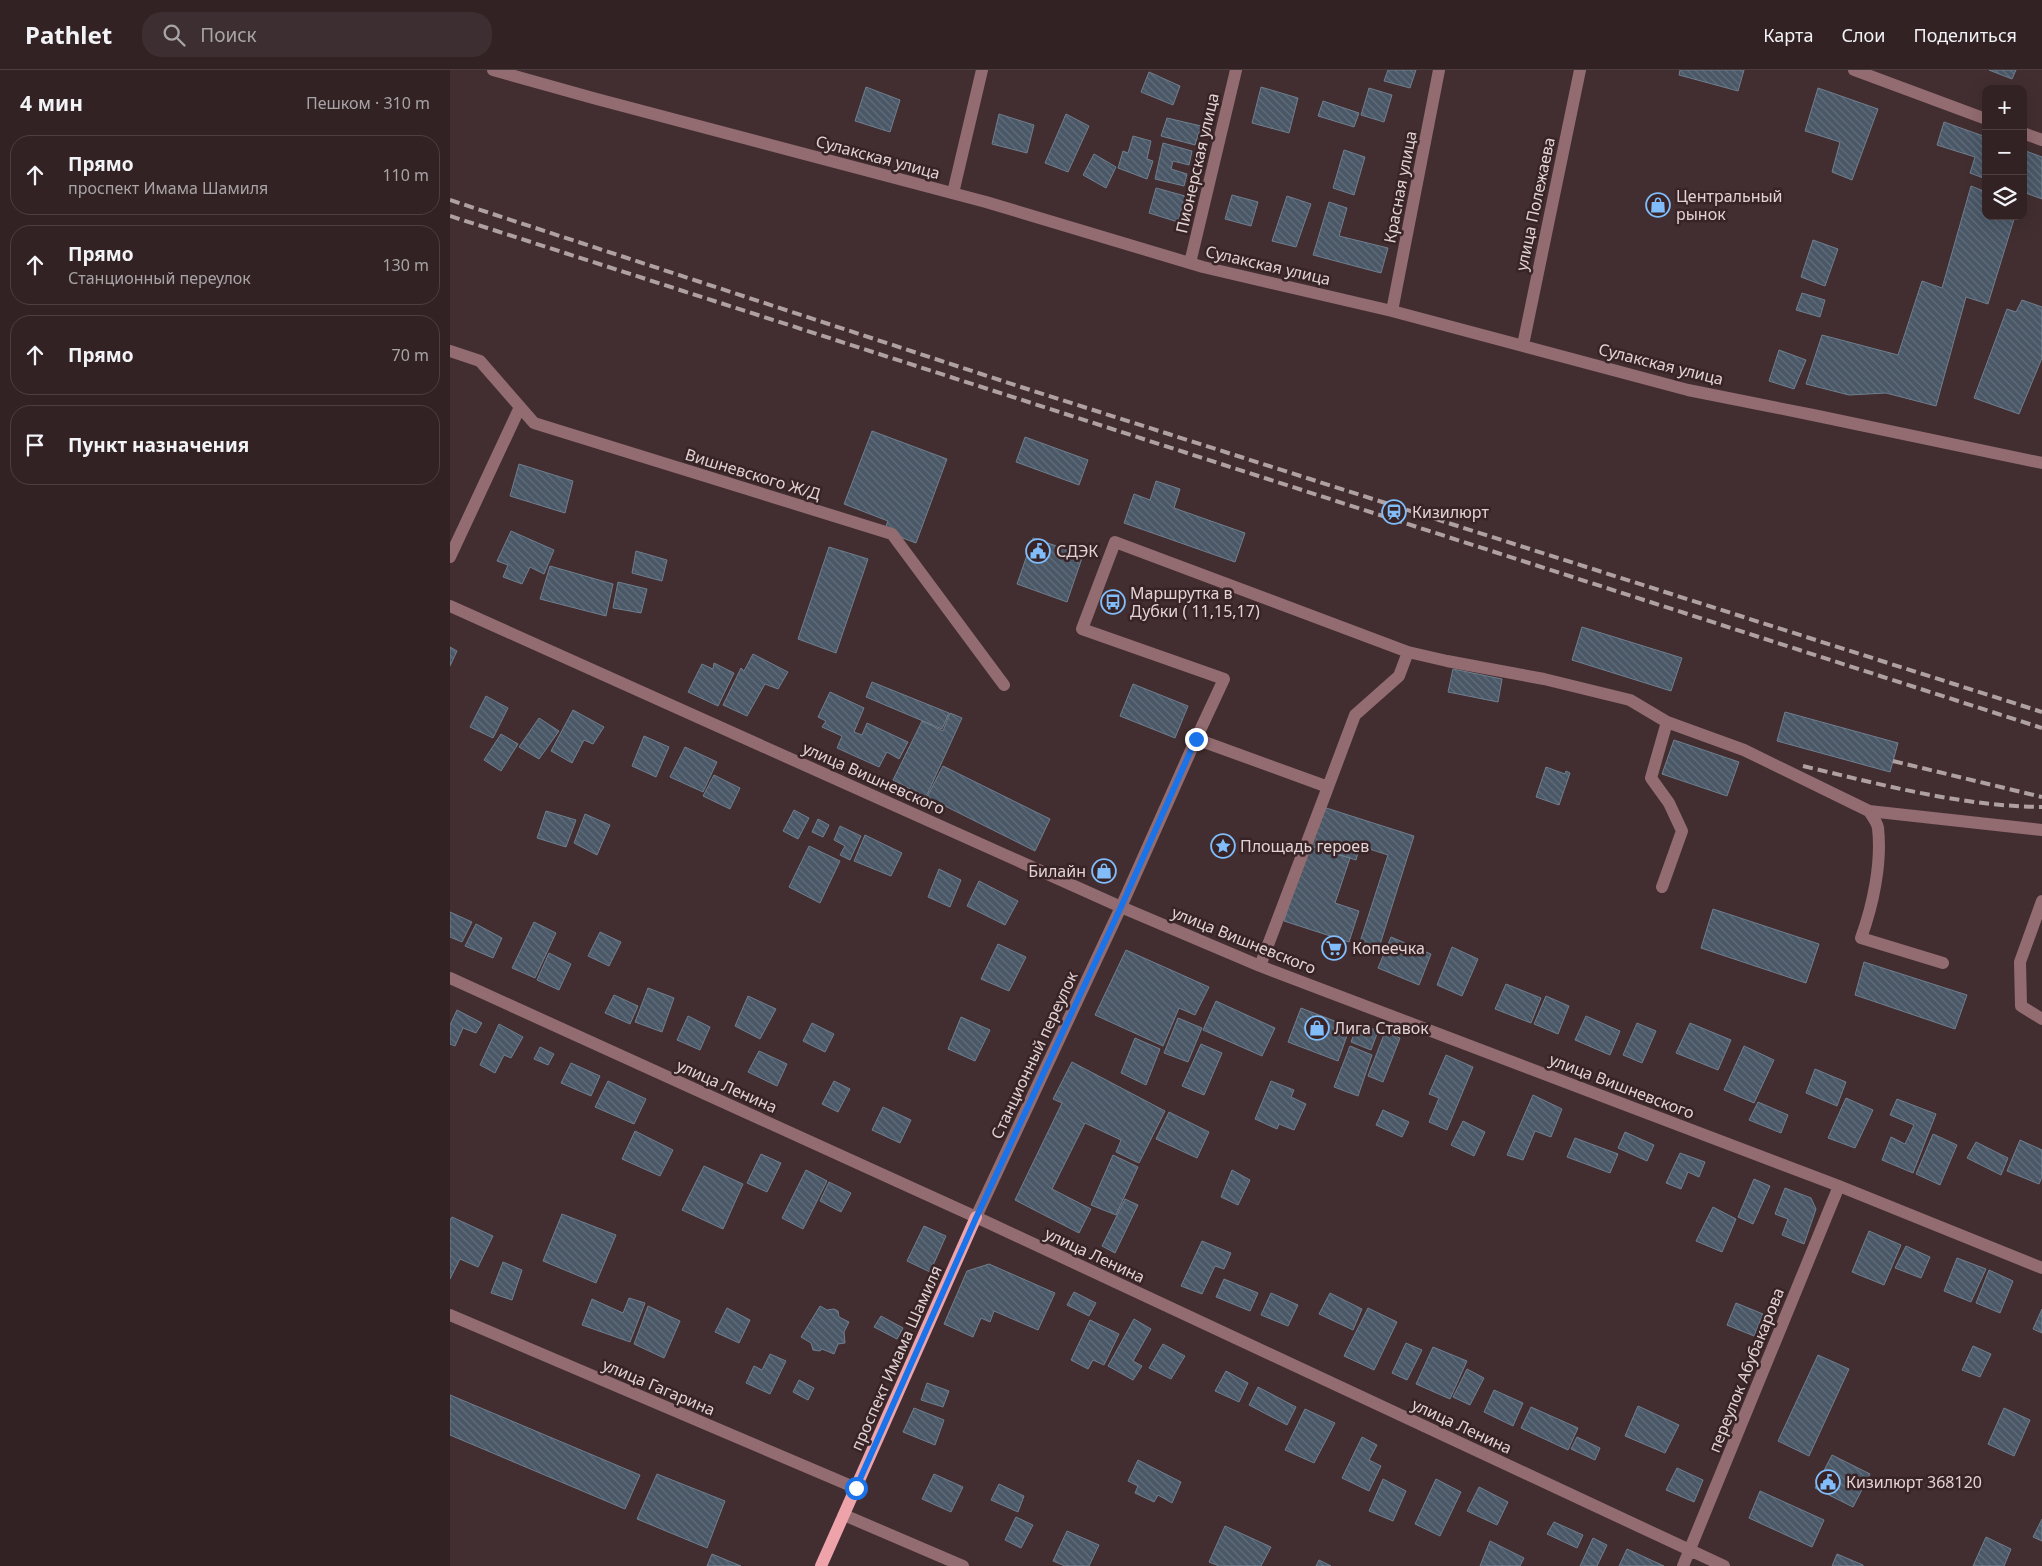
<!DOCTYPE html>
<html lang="ru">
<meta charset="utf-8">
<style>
body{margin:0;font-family:"Noto Sans",sans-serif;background:#3d2f31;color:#f1f3f6}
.controls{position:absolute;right:15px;top:15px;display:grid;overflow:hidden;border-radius:10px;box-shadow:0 5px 20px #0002}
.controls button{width:45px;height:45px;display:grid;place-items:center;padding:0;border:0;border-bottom:1px solid #4d3f41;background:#322224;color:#f1f3f6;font:25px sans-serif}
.stop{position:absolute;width:15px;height:15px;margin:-11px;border:4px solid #1a73e8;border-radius:50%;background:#fff}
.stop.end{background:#1a73e8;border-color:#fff;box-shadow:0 1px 5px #0008}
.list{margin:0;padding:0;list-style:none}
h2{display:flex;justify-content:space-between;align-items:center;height:65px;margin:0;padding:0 20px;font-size:21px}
h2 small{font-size:16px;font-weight:400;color:#a8a4a6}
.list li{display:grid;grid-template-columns:32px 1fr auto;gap:15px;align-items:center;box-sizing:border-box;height:80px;margin:0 10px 10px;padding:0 10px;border:1px solid #4d3f41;border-radius:20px}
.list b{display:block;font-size:19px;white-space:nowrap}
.list p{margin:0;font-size:16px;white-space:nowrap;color:#a8a4a6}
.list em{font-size:16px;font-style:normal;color:#a8a4a6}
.icon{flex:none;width:28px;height:28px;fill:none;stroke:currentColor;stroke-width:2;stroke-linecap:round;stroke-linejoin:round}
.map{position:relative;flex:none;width:1592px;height:1496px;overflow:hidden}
header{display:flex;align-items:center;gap:30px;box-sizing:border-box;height:70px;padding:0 25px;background:#322224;border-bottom:1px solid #4d3f41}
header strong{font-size:24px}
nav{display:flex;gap:28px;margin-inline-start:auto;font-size:18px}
.search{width:350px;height:45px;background:#3d2f31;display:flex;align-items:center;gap:12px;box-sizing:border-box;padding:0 18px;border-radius:20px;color:#a8a4a6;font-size:19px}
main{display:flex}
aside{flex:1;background:#322224}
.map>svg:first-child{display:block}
.building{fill:url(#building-back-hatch);stroke:#6f7e8e}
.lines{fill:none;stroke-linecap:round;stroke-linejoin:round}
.minor{stroke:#926c70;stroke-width:12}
.major{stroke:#eea2aa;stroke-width:12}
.rail{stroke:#afa0a2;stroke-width:4;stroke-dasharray:10 5;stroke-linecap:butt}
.route{stroke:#1a73e8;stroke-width:6}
.labels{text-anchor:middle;stroke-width:5;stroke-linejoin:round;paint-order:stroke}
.street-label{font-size:16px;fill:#e1d3d5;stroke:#382426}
.poi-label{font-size:16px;fill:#e1d3d5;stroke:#382426;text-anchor:start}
</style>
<header>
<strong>Pathlet</strong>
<div class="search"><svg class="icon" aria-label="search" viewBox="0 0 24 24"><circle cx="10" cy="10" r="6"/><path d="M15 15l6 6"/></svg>Поиск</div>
<nav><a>Карта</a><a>Слои</a><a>Поделиться</a></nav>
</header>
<main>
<aside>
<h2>4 мин<small>Пешком · 310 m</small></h2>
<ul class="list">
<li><svg class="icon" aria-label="ahead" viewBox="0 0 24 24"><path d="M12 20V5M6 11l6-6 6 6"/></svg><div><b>Прямо</b><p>проспект Имама Шамиля</p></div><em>110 m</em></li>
<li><svg class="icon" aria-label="ahead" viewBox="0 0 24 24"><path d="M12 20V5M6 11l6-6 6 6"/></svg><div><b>Прямо</b><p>Станционный переулок</p></div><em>130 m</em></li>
<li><svg class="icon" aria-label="ahead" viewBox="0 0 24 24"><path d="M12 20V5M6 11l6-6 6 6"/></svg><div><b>Прямо</b></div><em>70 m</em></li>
<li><svg class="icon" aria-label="arrive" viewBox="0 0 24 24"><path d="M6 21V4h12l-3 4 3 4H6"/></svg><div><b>Пункт назначения</b></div></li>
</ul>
</aside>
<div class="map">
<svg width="1592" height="1496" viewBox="0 0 1592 1496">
<defs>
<pattern id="building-back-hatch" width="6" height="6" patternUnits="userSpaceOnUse" patternTransform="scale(1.25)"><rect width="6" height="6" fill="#495766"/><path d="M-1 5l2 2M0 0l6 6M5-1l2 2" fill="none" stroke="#636e7b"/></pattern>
</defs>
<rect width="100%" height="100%" fill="#422e30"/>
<path class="building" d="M938,0H966L960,18L934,11Z
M1230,0H1294L1288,21L1229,5Z
M1539,0H1566L1562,9Z
M699,2L730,16L723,35L691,22Z
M416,17L450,30L440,62L405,51Z
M811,17L848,28L839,63L802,53Z
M919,18L942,25L934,52L911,45Z
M1368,18L1428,39L1402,110L1382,102L1390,72L1355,61Z
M873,31L909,43L904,57L868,46Z
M549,44L584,55L577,83L542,74Z
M616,44L639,56L618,102L595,93Z
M717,48L751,56L745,75L711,66Z
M1494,52L1536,67V109L1520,103L1525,87L1487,75Z
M683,66L701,71L697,89L703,91L697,109L668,98L673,81L678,83Z
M713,73L742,81L739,95L723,91L721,99L737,104L734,116L705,109Z
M894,80L915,87L904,125L883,118Z
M1573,80L1592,87V129L1573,122Z
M644,84L666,97L656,118L633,105Z
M1521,116L1536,122V146H1565L1538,234L1516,227L1486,336L1436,323L1399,325L1356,314L1372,265L1448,285L1472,211L1492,218Z
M706,118L735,126L728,152L699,143Z
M782,125L808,132L801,156L775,149Z
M837,126L861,134L846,177L822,171Z
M879,132L897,138L889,166L938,178L931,203L863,185Z
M1363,170L1388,179L1375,216L1351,207Z
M1352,223L1375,230L1370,247L1346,240Z
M1572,230L1592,237V288L1569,344L1524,328L1557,239L1566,242Z
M1329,280L1356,290L1344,319L1319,311Z
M422,361L497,389L466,473L434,461L438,451L394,434Z
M575,367L638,390L629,415L566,392Z
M69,394L123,411L115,443L60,426Z
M706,411L730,419L724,438L795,463L785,492L674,453L684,424L700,430Z
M61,461L104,480L94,504L80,497L72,514L53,507L58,495L47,491Z
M583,468L633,485L617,532L567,514Z
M379,477L418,489L386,583L348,569Z
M186,481L217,490L212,511L182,503Z
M100,496L163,514L156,546L90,529Z
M168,512L197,519L191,543L163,538Z
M1132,557L1232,588L1221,621L1122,590Z
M0,577L7,581L0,596Z
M303,584L338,602L328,619L315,614L297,646L273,635L291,598L294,601Z
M264,593L284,603L268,636L238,622L252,594L263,599Z
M1003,599L1052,609L1048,632L998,622Z
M422,612L499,643L492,659L416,627Z
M683,614L738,636L725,668L670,646Z
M380,622L414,638L404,662L412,665L417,653L458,672L449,689L437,682L429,697L387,678L392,666L372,657L376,651L368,647Z
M36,626L58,638L43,668L20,657Z
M123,640L154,657L143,674L134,670L122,693L101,681Z
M1335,642L1448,673L1440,702L1327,671Z
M500,643L512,648L476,727L443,710L472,651L493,661Z
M89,648L109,661L89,689L69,677Z
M51,664L68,674L51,701L34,690Z
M194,666L219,677L206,707L182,696Z
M1224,670L1289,692L1277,726L1212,704Z
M235,677L267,692L253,722L220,707Z
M493,696L600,749L585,781L477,727Z
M1096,697L1115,704L1116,701L1120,703L1109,735L1086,727Z
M264,705L290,718L280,739L253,726Z
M870,736L964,766L928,881L909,875L938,785L910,776L906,790L858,775Z
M344,740L359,748L348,769L333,761Z
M96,741L126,750L116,777L87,768Z
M135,744L160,755L147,785L124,773Z
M368,749L379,755L373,767L362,762Z
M390,756L411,766L400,790L390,785L395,776L384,770Z
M415,765L452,783L441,806L404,791Z
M858,775L900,788L885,833L909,841L899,872L834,851Z
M359,776L390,791L370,833L339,817Z
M489,799L511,810L500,837L478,827Z
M529,811L568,831L555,855L517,836Z
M1263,839L1369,874L1356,913L1251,878Z
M0,842L22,852L12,872L0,867Z
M84,852L106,863L85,908L62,898Z
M26,854L52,868L43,888L15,876Z
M150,862L171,872L159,896L138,886Z
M941,867L981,884L969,915L928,898Z
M548,874L576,887L559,921L531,909Z
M1002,877L1028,889L1012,926L987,915Z
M676,880L759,917L745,945L729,938L713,976L645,945Z
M99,883L121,894L109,920L87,910Z
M1414,892L1517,925L1505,959L1405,925Z
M1056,914L1091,928L1081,953L1045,939Z
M198,918L224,928L212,962L185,952Z
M164,925L188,936L180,954L155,943Z
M298,926L326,939L310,969L285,956Z
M1096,926L1119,936L1108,964L1084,954Z
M766,931L825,958L812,986L753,960Z
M851,938L900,957L888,991L838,972Z
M7,940L32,953L26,963L13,958L5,976L0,974V955Z
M238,946L260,957L250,980L227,970Z
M1136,946L1170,961L1160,985L1125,970Z
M511,947L540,960L525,991L498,979Z
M728,948L752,958L738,992L714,983Z
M362,953L384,964L375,982L353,971Z
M908,953L928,961L921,980L901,972Z
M1187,953L1206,961L1192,993L1173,985Z
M1240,953L1281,970L1268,1000L1226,983Z
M49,954L73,967L61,988L54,985L45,1003L30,995Z
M935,962L950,968L933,1012L918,1006Z
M685,968L710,979L696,1015L671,1003Z
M751,974L772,983L754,1025L732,1016Z
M900,976L922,985L908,1026L884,1017Z
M1294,976L1324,990L1304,1033L1274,1020Z
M90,977L104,984L98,995L84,989Z
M309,981L337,994L327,1016L298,1002Z
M996,985L1023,997L997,1060L979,1052L989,1028L979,1024Z
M622,992L715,1041L689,1093L666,1082L671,1070L635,1053L602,1119L641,1139L629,1163L565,1130L612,1033L603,1029Z
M121,993L150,1006L141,1026L111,1013Z
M1365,999L1396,1012L1387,1036L1356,1023Z
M158,1011L196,1029L184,1054L145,1037Z
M384,1011L400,1019L388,1042L372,1034Z
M821,1011L844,1020L841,1027L856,1034L844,1060L829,1054L827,1059L805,1049Z
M1083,1025L1112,1039L1101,1067L1085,1061L1073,1090L1057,1085Z
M1396,1028L1423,1040L1405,1078L1378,1068Z
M1447,1029L1486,1044L1463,1103L1432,1090L1441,1067L1455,1074L1464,1055L1440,1045Z
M1308,1032L1338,1045L1331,1063L1299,1050Z
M433,1037L461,1050L450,1073L422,1060Z
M933,1040L959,1052L952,1067L926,1055Z
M719,1042L759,1062L747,1088L706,1069Z
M1013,1051L1035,1062L1024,1086L1001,1075Z
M185,1061L223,1080L210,1106L172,1089Z
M1175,1062L1204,1075L1197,1091L1168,1078Z
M1483,1064L1507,1075L1490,1115L1466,1104Z
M1125,1068L1168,1084L1160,1103L1117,1087Z
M1570,1070L1592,1080V1107L1589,1114L1557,1101Z
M1526,1072L1558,1088L1551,1105L1517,1088Z
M1230,1083L1255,1092L1249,1107L1238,1102L1231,1119L1216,1113Z
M311,1084L331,1093L317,1122L297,1113Z
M663,1085L688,1097L666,1145L641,1135Z
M254,1096L293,1114L273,1159L232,1140Z
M356,1100L377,1111L353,1159L332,1148Z
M782,1100L800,1110L788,1135L771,1127Z
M1304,1109L1320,1116L1303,1154L1288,1147Z
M379,1112L401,1123L391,1142L370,1131Z
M1335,1118L1361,1128L1366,1139L1354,1174L1332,1165L1338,1149L1325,1144Z
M675,1129L688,1135L665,1183L652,1176Z
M1263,1137L1286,1149L1272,1182L1246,1171Z
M112,1144L166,1165L146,1213L93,1191Z
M2,1147L43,1166L28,1197L10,1189L0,1209V1150Z
M474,1156L496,1166L480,1202L457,1191Z
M1419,1161L1451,1175L1434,1215L1402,1202Z
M752,1171L781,1183L774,1199L765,1196L752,1224L731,1216Z
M1456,1176L1480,1187L1471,1208L1445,1198Z
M1507,1188L1536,1199L1521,1232L1494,1221Z
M53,1192L72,1200L62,1230L41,1223Z
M539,1194L605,1223L588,1260L544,1241L540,1252L531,1248L523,1267L494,1254L517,1201Z
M1539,1200L1563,1211L1550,1243L1526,1233Z
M774,1209L808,1223L800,1241L766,1227Z
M624,1222L646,1233L639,1246L617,1235Z
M821,1223L848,1235L838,1256L811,1245Z
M880,1223L912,1239L903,1260L869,1244Z
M179,1228L195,1233L180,1272L132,1255L142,1229L173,1243Z
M1286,1233L1313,1244L1304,1266L1277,1255Z
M198,1236L230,1251L214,1288L184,1274Z
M370,1236L377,1240L384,1239L388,1241L389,1247L399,1252L394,1262L395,1273L388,1274L384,1284L372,1279L370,1281L363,1280L361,1273L351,1267Z
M277,1238L300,1250L289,1273L265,1262Z
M918,1238L947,1252L924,1300L894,1286Z
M1592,1239V1263L1583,1259Z
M431,1246L453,1258L447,1269L424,1257Z
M684,1249L701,1259L683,1291L692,1296L683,1310L658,1296Z
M640,1250L669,1264L654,1295L643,1290L638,1299L621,1290Z
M956,1273L972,1280L957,1310L942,1303Z
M713,1274L735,1286L721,1309L699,1298Z
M1523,1276L1541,1284L1530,1307L1512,1300Z
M983,1277L1017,1291L1000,1329L966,1314Z
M320,1284L336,1291L320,1324L296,1313L304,1296L312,1300Z
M1368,1285L1399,1299L1359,1386L1328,1371Z
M1017,1299L1034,1308L1020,1335L1003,1327Z
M776,1301L798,1313L789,1332L765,1321Z
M349,1310L364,1318L358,1330L343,1322Z
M477,1313L499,1321L493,1337L471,1330Z
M808,1317L846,1337L837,1355L799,1335Z
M1044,1320L1073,1333L1063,1356L1034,1342Z
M0,1325L190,1405L175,1439L0,1365Z
M1188,1336L1229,1355L1215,1383L1175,1366Z
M1081,1337L1128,1358L1118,1380L1071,1358Z
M464,1338L494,1350L485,1375L453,1362Z
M1554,1338L1580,1350L1564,1386L1538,1374Z
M855,1339L885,1353L864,1393L835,1380Z
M912,1367L927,1375L919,1390L931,1396L919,1421L892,1408Z
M1127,1367L1150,1378L1145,1390L1121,1379Z
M1382,1385L1420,1404L1403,1437L1365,1418Z
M688,1390L731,1412L722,1433L708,1425L704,1432L685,1423L688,1416L678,1411Z
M1227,1398L1253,1410L1244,1432L1216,1420Z
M207,1404L275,1431L257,1478L187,1449Z
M484,1404L513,1417L501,1442L472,1429Z
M933,1409L956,1421L943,1451L919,1441Z
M986,1409L1011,1422L990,1466L965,1454Z
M549,1414L574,1426L568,1442L541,1430Z
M1029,1417L1058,1432L1047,1455L1017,1441Z
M1310,1421L1374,1450L1362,1477L1299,1448Z
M566,1447L583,1455L571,1478L555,1470Z
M1592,1449V1471L1583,1467Z
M1104,1452L1133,1465L1127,1478L1097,1464Z
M775,1456L821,1477L811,1496H769L759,1492Z
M617,1461L649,1475L639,1496H615L603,1491Z
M1536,1467L1561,1479L1554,1496H1523Z
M1143,1468L1157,1475L1147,1496H1130Z
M1040,1471L1074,1488L1070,1496H1030Z
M1177,1479L1214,1496H1169Z
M262,1484L291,1496H257Z
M1387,1484L1413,1495V1496H1382Z
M869,1490L881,1496H866Z"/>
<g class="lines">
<path class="minor" d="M43,0L143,28L536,132L753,197L942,241L1238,320L1363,345L1592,393
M1404,0L1536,49
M1573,63L1592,70
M503,123L532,0
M740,193L786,0
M942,241L989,0
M1073,275L1130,0
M0,281L30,291L84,353L442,464L554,615
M0,487L70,337
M0,536L671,837L810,896L1389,1116L1592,1198
M958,582L997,591L1094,609L1180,630L1217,652
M746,669L774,609L632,559L665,472L958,582L949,606L905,645L878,717
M1419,741C1422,746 1427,752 1428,758C1432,793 1423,835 1411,868L1493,893
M1212,817L1232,761L1219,733L1201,708L1217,652L1294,680L1419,741L1592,760
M1592,831L1570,892L1571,936L1592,949
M0,908L526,1147L1274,1496
M526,1147L671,837L746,669L878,717L810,896
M0,1245L406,1418
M394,1445L513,1496
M1233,1496L1389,1116"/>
<path class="major" d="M371,1496L526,1147"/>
<path class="rail" d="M0,130L571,317L1592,642
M0,146L1592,658
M1443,691L1592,727
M1353,696C1433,715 1510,736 1592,737"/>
</g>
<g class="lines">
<path class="route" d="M406,1418L526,1148L671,837L746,669"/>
</g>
<defs>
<g id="shop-ring" transform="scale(1.25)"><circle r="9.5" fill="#382426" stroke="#80bdfa" stroke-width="1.5"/><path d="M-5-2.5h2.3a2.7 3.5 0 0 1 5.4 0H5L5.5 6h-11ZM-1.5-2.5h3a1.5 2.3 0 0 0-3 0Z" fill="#80bdfa"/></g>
<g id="station-ring" transform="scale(1.25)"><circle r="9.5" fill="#382426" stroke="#80bdfa" stroke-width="1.5"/><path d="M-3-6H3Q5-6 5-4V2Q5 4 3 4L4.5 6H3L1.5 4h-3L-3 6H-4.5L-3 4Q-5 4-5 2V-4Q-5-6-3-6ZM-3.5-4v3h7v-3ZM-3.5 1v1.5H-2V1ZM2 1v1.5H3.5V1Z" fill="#80bdfa"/></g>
<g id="civic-ring" transform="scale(1.25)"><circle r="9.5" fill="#382426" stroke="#80bdfa" stroke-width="1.5"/><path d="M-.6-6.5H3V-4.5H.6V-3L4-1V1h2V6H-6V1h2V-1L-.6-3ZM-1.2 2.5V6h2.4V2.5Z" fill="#80bdfa"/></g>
<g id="bus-ring" transform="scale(1.25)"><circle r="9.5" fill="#382426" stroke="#80bdfa" stroke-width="1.5"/><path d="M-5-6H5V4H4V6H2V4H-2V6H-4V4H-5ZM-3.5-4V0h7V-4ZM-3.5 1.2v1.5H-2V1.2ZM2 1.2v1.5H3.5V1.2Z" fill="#80bdfa"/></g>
<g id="sight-ring" transform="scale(1.25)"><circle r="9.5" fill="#382426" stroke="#80bdfa" stroke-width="1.5"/><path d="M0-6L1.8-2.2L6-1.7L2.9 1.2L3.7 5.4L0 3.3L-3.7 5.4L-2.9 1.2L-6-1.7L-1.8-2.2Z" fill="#80bdfa"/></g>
<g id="supermarket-ring" transform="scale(1.25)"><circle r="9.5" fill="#382426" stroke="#80bdfa" stroke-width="1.5"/><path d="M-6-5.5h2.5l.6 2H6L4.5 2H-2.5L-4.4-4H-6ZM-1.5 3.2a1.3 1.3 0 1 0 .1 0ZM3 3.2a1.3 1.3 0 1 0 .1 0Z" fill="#80bdfa"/></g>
</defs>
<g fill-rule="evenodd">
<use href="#shop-ring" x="1208" y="135"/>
<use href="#station-ring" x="944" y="442"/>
<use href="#civic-ring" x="588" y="481"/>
<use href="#bus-ring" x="663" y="532"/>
<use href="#sight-ring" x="773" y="776"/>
<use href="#shop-ring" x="654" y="801"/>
<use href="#supermarket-ring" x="884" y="878"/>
<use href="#shop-ring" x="867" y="958"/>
<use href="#civic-ring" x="1378" y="1412"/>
</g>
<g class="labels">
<g class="street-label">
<text transform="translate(428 87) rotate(15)" y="6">Сулакская улица</text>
<text transform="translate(747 93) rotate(-77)" y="6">Пионерская улица</text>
<text transform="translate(950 117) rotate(-79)" y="6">Красная улица</text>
<text transform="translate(1085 134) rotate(-78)" y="6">улица Полежаева</text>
<text transform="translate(818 195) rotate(13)" y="6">Сулакская улица</text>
<text transform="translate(1211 294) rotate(14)" y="6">Сулакская улица</text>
<text transform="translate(303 404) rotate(17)" y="6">Вишневского Ж/Д</text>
<text transform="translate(424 708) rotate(24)" y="6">улица Вишневского</text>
<text transform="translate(794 870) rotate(22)" y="6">улица Вишневского</text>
<text transform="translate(584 985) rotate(-65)" y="6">Станционный переулок</text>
<text transform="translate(277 1016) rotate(24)" y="6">улица Ленина</text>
<text transform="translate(1172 1016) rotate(21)" y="6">улица Вишневского</text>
<text transform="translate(645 1185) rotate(25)" y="6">улица Ленина</text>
<text transform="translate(446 1288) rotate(-66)" y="6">проспект Имама Шамиля</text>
<text transform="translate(1296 1300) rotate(-68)" y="6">переулок Абубакарова</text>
<text transform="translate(209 1317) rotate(23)" y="6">улица Гагарина</text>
<text transform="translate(1012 1356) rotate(25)" y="6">улица Ленина</text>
</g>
<g class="poi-label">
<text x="1226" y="132">Центральный<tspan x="1226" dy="18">рынок</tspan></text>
<text x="962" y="448">Кизилюрт</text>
<text x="606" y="487">СДЭК</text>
<text x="680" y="529">Маршрутка в<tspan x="680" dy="18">Дубки ( 11,15,17)</tspan></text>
<text x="790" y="782">Площадь героев</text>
<text x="636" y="807" text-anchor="end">Билайн</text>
<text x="902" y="884">Копеечка</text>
<text x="884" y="964">Лига Ставок</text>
<text x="1396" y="1418">Кизилюрт 368120</text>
</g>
</g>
</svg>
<div class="controls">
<button>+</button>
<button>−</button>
<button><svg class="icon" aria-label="layers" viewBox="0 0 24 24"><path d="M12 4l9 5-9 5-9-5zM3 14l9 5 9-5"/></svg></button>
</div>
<div class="stop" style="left:406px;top:1418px"></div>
<div class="stop end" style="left:746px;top:669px"></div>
</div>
</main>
